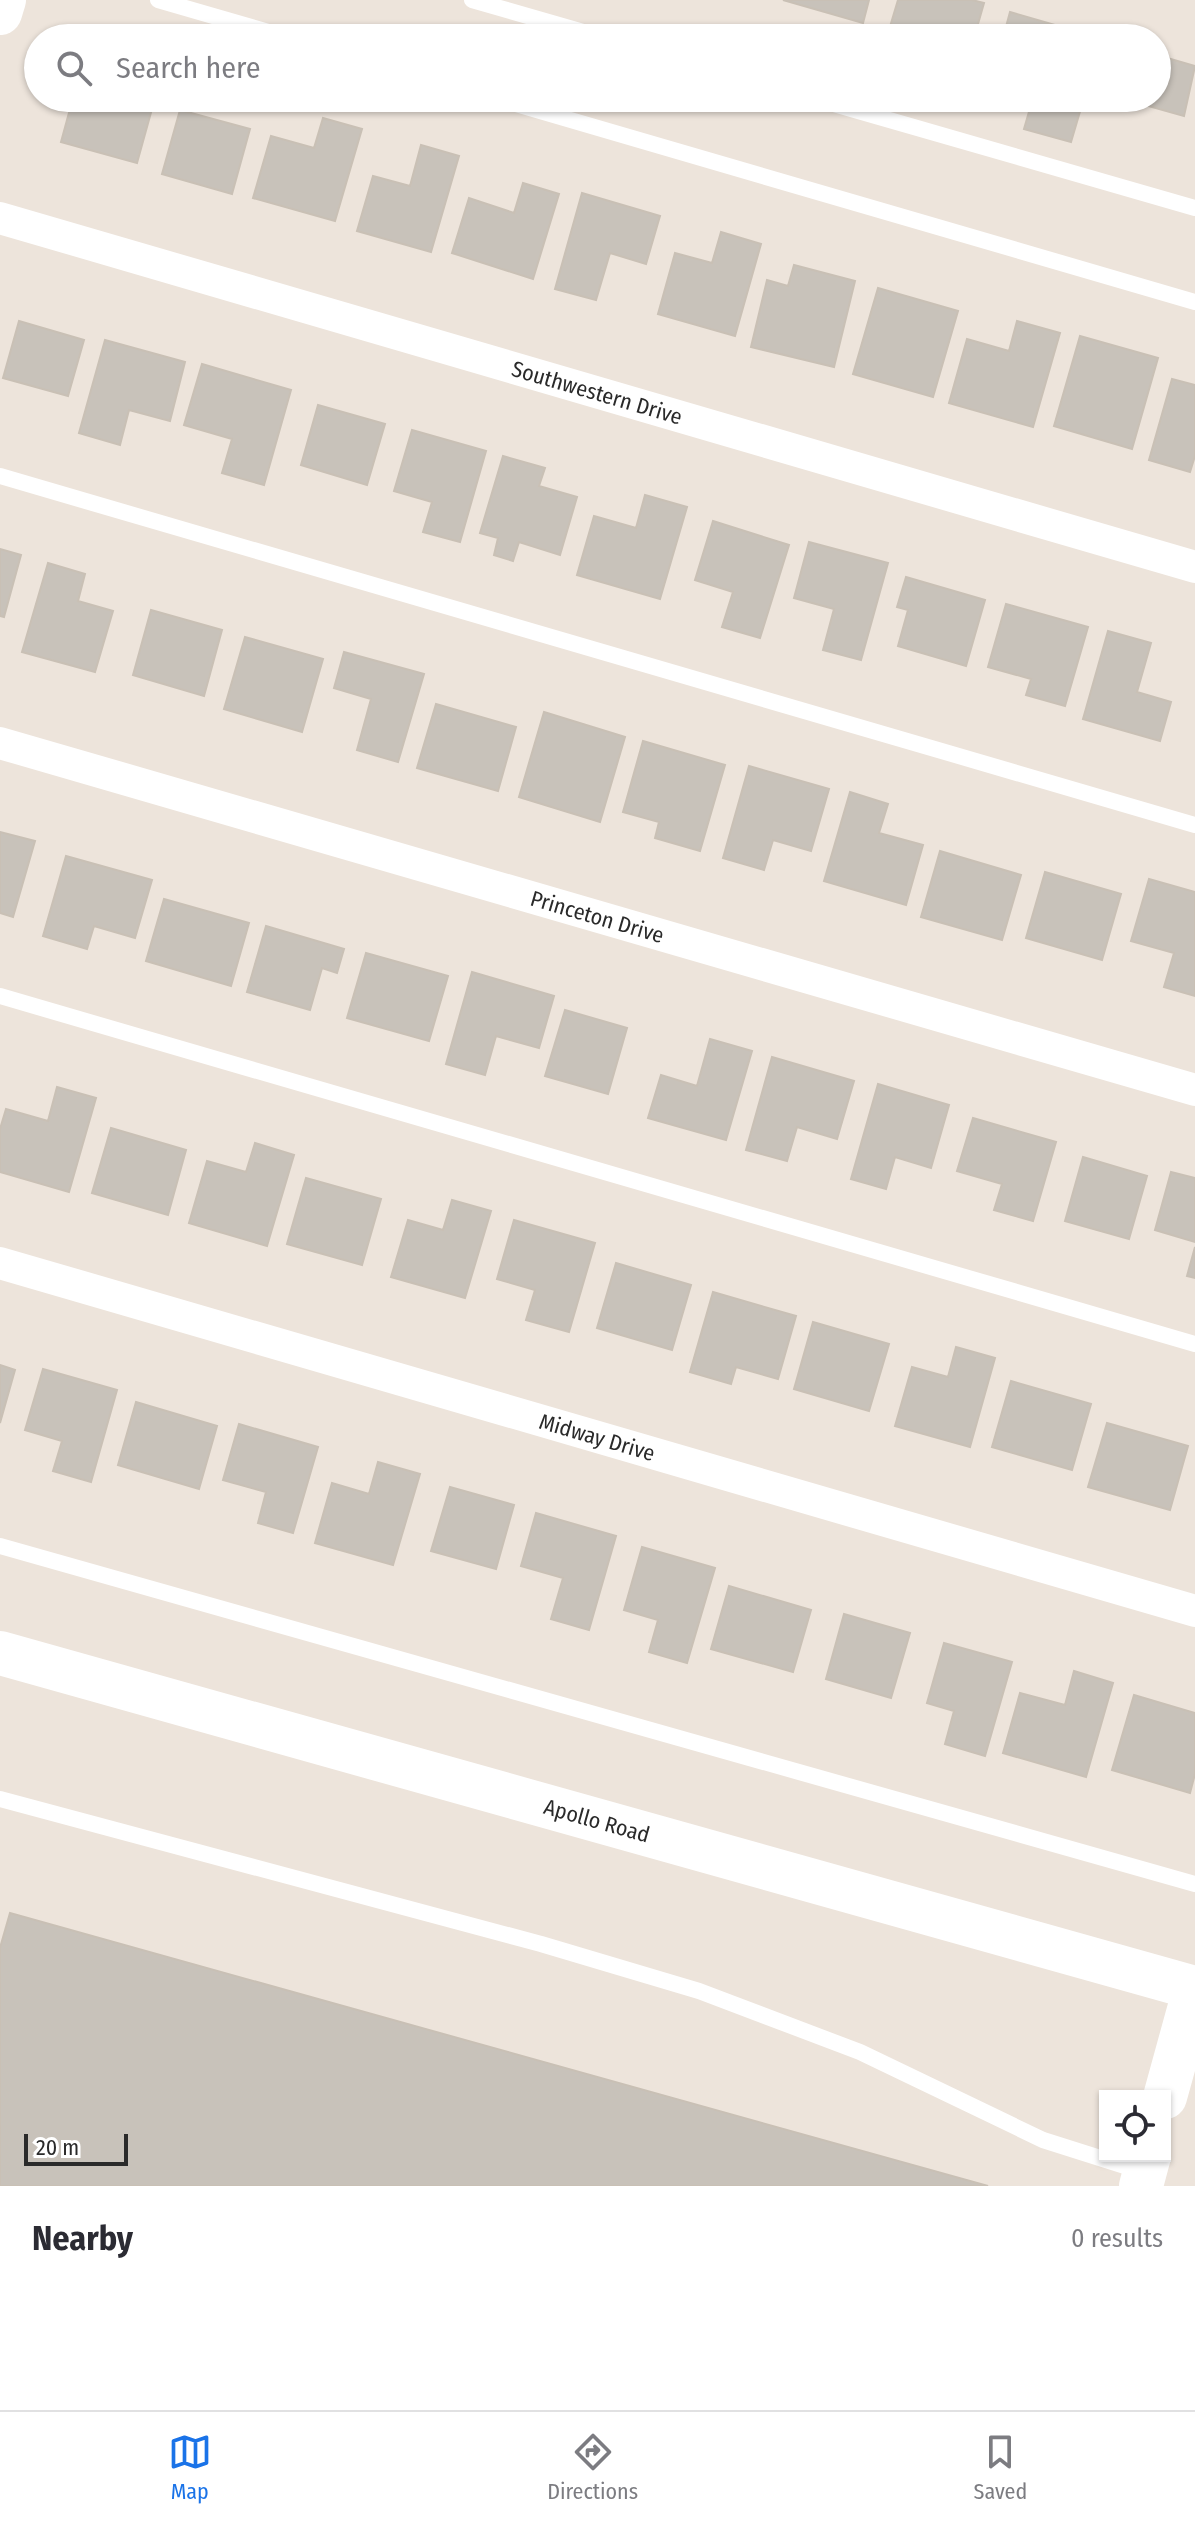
<!DOCTYPE html>
<style>
body{margin:0;font-family:"Fira Sans Condensed",sans-serif;background:#f2f2f3;color:#2b2b33}
.controls{position:absolute;right:24px;bottom:24px;display:grid;overflow:hidden;border-radius:0px;box-shadow:0 2px 6px #0004}
.controls button{width:72px;height:72px;display:grid;place-items:center;padding:0;border:0;border-bottom:2px solid #e1e1e2;background:#fff;color:#2b2b33;font:40px sans-serif}
.scale{position:absolute;left:24px;bottom:20px;width:104px;box-sizing:border-box;padding-left:8px;border:4px solid #2a2a2a;border-top:0;font-size:22px;line-height:28px;white-space:nowrap;color:#2a2a2a;-webkit-text-stroke:6px #fff;paint-order:stroke}
.list{margin:0;padding:0;list-style:none}
h2{display:flex;justify-content:space-between;align-items:center;height:104px;margin:0;padding:0 32px;font-size:34px}
h2 small{font-size:26px;font-weight:400;color:#7c7c81}
.icon{flex:none;width:44px;height:44px;fill:none;stroke:currentColor;stroke-width:2;stroke-linecap:round;stroke-linejoin:round}
.map{position:relative;flex:none;width:1195px;height:2186px;overflow:hidden}
.search{position:absolute;background:#fff;box-shadow:0 2px 6px #0004;left:24px;right:24px;top:24px;height:88px;display:flex;align-items:center;gap:20px;box-sizing:border-box;padding:0 28px;border-radius:44px;color:#7c7c81;font-size:30px}
.sheet{height:224px;background:#fff}
nav{display:flex;justify-content:space-around;align-items:center;box-sizing:border-box;height:112px;border-top:2px solid #e1e1e2;background:#fff;font-size:22px;color:#7c7c81}
nav a{display:grid;justify-items:center;gap:4px}
nav .on{color:#1a73e8}
.map>svg:first-child{display:block}
.building{fill:#c8c2ba;stroke:#c9c0b5;stroke-width:2}
.lines{fill:none;stroke-linecap:round;stroke-linejoin:round}
.lane{stroke:#fff;stroke-width:16}
.street{stroke:#fff;stroke-width:32}
.secondary{stroke:#fff;stroke-width:44}
.labels{text-anchor:middle;stroke-width:6;stroke-linejoin:round;paint-order:stroke}
.street-label{font-size:22px;fill:#2a2a2a;stroke:#fff}
</style>
<div class="map">
<svg width="1195" height="2186" viewBox="0 0 1195 2186">
<rect width="100%" height="100%" fill="#ede4db"/>
<path class="building" d="M783,0H869L863,23Z
M898,0H972L984,3L974,38H915L889,30Z
M1010,12L1100,38H1003Z
M1157,55L1195,66L1184,116L1120,98H1157Z
M73,98H155L137,163L61,142Z
M1033,98H1084L1071,142L1024,129Z
M180,110L250,129L232,194L162,174Z
M323,118L362,129L335,221L253,198L271,136L314,148Z
M421,145L459,156L431,252L357,231L373,176L410,186Z
M523,183L559,194L533,279L452,253L469,198L514,213Z
M582,193L660,216L646,264L610,253L596,300L555,289Z
M721,232L761,244L735,336L658,314L675,253L712,263Z
M794,265L855,281L834,367L751,347L767,280L788,286Z
M878,288L958,311L933,397L853,374Z
M19,321L84,340L68,396L3,378Z
M1017,321L1060,333L1033,427L949,403L967,339L1009,351Z
M1080,336L1158,358L1132,449L1054,426Z
M105,340L185,362L170,421L129,410L120,445L79,433Z
M202,364L291,390L264,485L222,473L232,439L184,425Z
M1172,379L1195,385V456L1190,472L1149,460Z
M318,405L385,424L367,485L301,465Z
M412,430L486,451L460,542L423,532L432,502L394,491Z
M503,456L545,468L539,486L577,497L560,555L519,542L513,561L494,555L498,538L480,533Z
M645,495L687,507L660,599L577,575L594,516L636,528Z
M713,521L789,545L760,638L722,627L733,592L695,580Z
M809,542L888,563L861,660L823,650L834,609L794,598Z
M0,549L21,555L4,617L0,616Z
M48,563L85,574L78,601L113,611L95,672L22,652Z
M906,577L985,600L966,666L898,646L908,610L897,607Z
M1006,604L1088,627L1065,706L1026,695L1031,679L988,667Z
M151,610L222,630L204,696L133,675Z
M1108,631L1151,643L1137,692L1171,702L1160,741L1083,719Z
M245,637L323,659L302,732L224,709Z
M344,652L424,674L398,762L357,750L371,699L334,688Z
M436,704L516,727L498,791L417,768Z
M544,712L625,737L600,822L519,797Z
M643,741L725,765L700,851L655,838L659,822L623,812Z
M749,766L829,789L811,851L773,840L764,870L723,858Z
M850,792L888,804L879,833L923,845L906,905L824,881Z
M0,832L35,841L13,917L0,913Z
M940,851L1021,875L1002,940L921,917Z
M66,856L152,880L135,938L94,926L87,949L43,936Z
M1045,872L1121,894L1102,960L1026,938Z
M1149,879L1195,892V996L1164,987L1174,953L1131,941Z
M164,899L249,923L231,986L146,961Z
M266,926L344,949L337,973L322,968L310,1010L247,992Z
M366,953L448,976L429,1041L347,1018Z
M472,972L554,996L539,1048L496,1036L485,1075L446,1064Z
M565,1010L627,1028L608,1094L545,1076Z
M710,1039L752,1051L726,1140L648,1118L661,1075L697,1086Z
M772,1057L854,1081L837,1139L797,1127L787,1161L746,1150Z
M878,1084L949,1105L931,1168L895,1157L886,1189L851,1179Z
M57,1087L96,1098L69,1192L0,1172V1129L6,1109L48,1121Z
M973,1118L1056,1142L1033,1221L994,1210L1002,1184L957,1171Z
M111,1128L186,1150L168,1215L92,1193Z
M255,1143L294,1155L267,1246L189,1223L207,1161L246,1172Z
M1083,1157L1147,1176L1129,1239L1065,1221Z
M1171,1172L1195,1178V1242L1155,1230Z
M306,1178L381,1199L362,1265L287,1244Z
M452,1200L491,1211L465,1298L391,1277L408,1220L443,1230Z
M514,1220L595,1243L569,1332L526,1320L535,1290L497,1279Z
M1195,1247V1278L1187,1276Z
M616,1263L691,1285L672,1350L597,1328Z
M713,1292L796,1316L778,1379L736,1367L731,1384L690,1372Z
M813,1322L889,1344L869,1411L794,1389Z
M956,1347L995,1358L970,1447L895,1426L912,1367L948,1377Z
M0,1365L15,1370L0,1423Z
M43,1369L117,1390L91,1482L53,1471L62,1441L25,1430Z
M1011,1381L1091,1404L1072,1470L992,1447Z
M136,1402L217,1426L199,1489L118,1465Z
M1107,1423L1188,1446L1170,1510L1088,1487Z
M239,1424L318,1447L293,1533L258,1523L266,1492L223,1480Z
M378,1462L420,1474L393,1565L315,1543L332,1483L369,1494Z
M450,1487L514,1505L496,1569L431,1551Z
M536,1513L616,1536L589,1630L551,1619L563,1578L521,1566Z
M642,1547L715,1568L687,1663L649,1652L658,1620L624,1610Z
M729,1586L811,1610L793,1672L711,1649Z
M844,1614L910,1633L891,1698L826,1679Z
M944,1643L1012,1662L985,1756L945,1744L954,1711L927,1703Z
M1074,1671L1113,1683L1086,1777L1003,1753L1020,1693L1065,1705Z
M1134,1695L1195,1713V1774L1190,1793L1112,1770Z
M10,1913L988,2186H0V1948Z"/>
<g class="lines">
<path class="lane" d="M158,0L289,38
M472,0L604,38
M495,98L1195,302
M813,98L1195,208
M0,476L1195,825
M0,996L1195,1344
M0,1546L1195,1884
M0,1799L541,1944L699,1991L860,2052L1043,2140L1144,2172"/>
<g class="street">
<path id="s1" d="M0,218L1195,567"/>
<path id="s2" d="M0,743L1195,1090"/>
<path id="s3" d="M0,1263L1195,1611"/>
</g>
<g class="secondary">
<path d="M0,13L4,0"/>
<path id="s4" d="M0,1653L1195,1988"/>
<path d="M1165,2097L1195,1988"/>
<path d="M1141,2186L1149,2156"/>
</g>
</g>
<g class="labels">
<g class="street-label">
<text dy="8" stroke="none"><textPath href="#s1" startOffset="622">Southwestern Drive</textPath></text>
<text dy="8" stroke="none"><textPath href="#s2" startOffset="622">Princeton Drive</textPath></text>
<text dy="8" stroke="none"><textPath href="#s3" startOffset="622">Midway Drive</textPath></text>
<text dy="8" stroke="none"><textPath href="#s4" startOffset="620">Apollo Road</textPath></text>
</g>
</g>
</svg>
<div class="controls">
<button><svg class="icon" aria-label="locate" viewBox="0 0 24 24"><circle cx="12" cy="12" r="6"/><path d="M12 2v4M12 18v4M2 12h4M18 12h4"/></svg></button>
</div>
<div class="scale">20 m</div>
<div class="search"><svg class="icon" aria-label="search" viewBox="0 0 24 24"><circle cx="10" cy="10" r="6"/><path d="M15 15l6 6"/></svg>Search here</div>
</div>
<section class="sheet">
<h2>Nearby<small>0 results</small></h2>
<ul class="list">
</ul>
</section>
<nav>
<a class="on"><svg class="icon" aria-label="map" viewBox="0 0 24 24"><path d="M3 6l6-2 6 2 6-2v14l-6 2-6-2-6 2zM9 4v14M15 6v14"/></svg>Map</a>
<a><svg class="icon" aria-label="directions" viewBox="0 0 24 24"><path d="M12 3l9 9-9 9-9-9zM9 14v-3h6M13 9l2 2-2 2"/></svg>Directions</a>
<a><svg class="icon" aria-label="saved" viewBox="0 0 24 24"><path d="M7 4h10v16l-5-4-5 4z"/></svg>Saved</a>
</nav>
